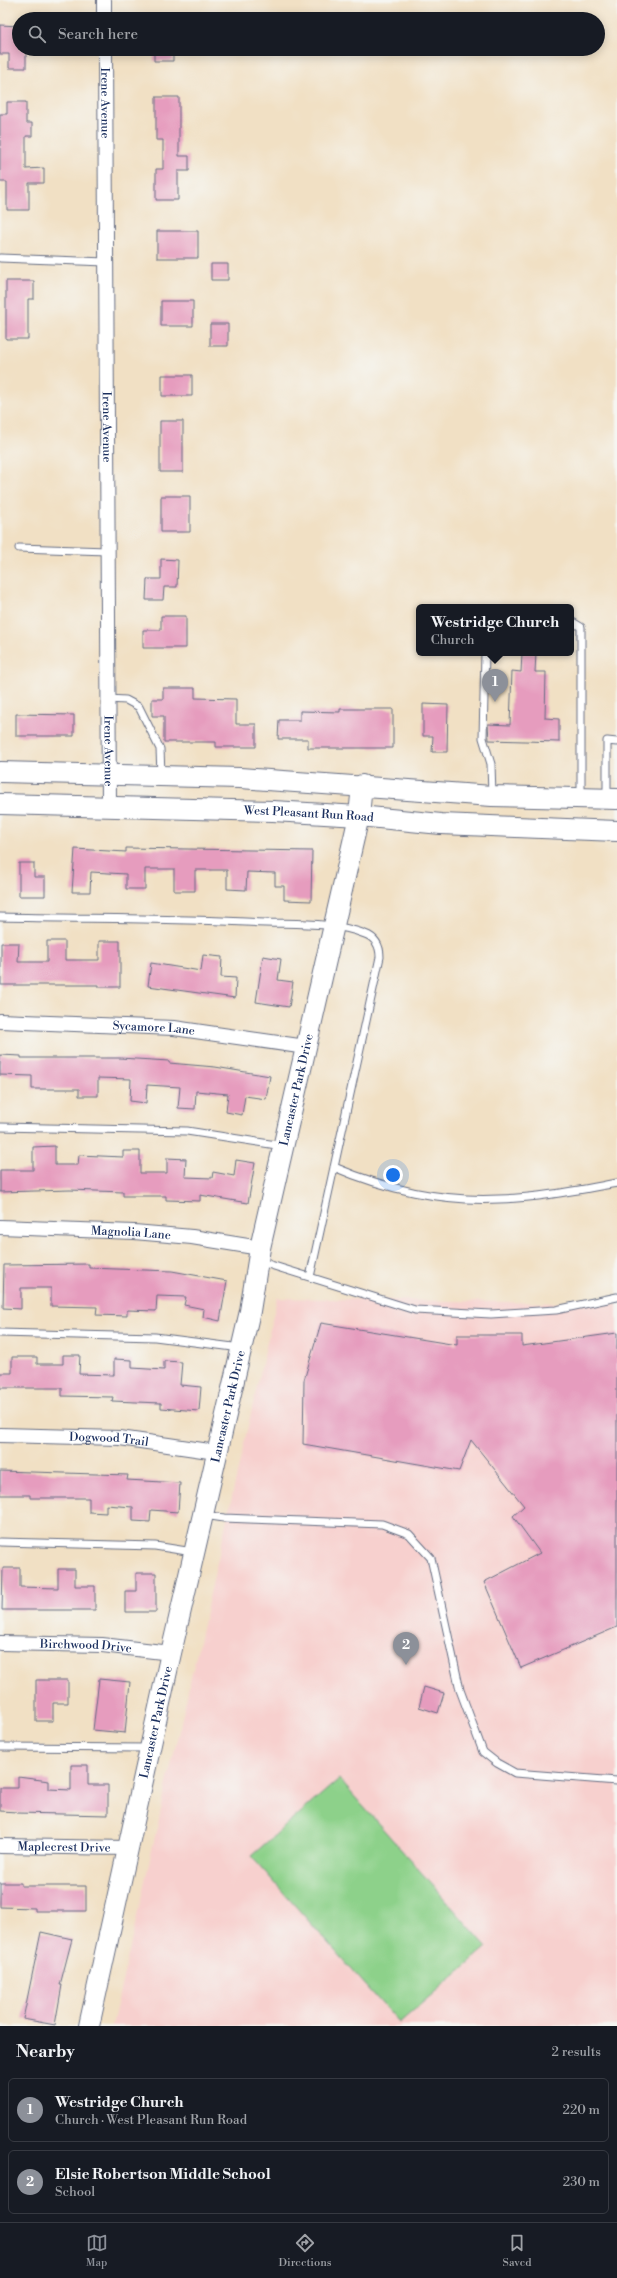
<!DOCTYPE html>
<meta charset="utf-8">
<style>
body{margin:0;font-family:"Libre Bodoni",serif;background:#20242c;color:#f1f3f6}
.you{position:absolute;left:393px;top:1175px;width:14px;height:14px;margin:-10px;border:3px solid #fff;border-radius:50%;background:#1a73e8;box-shadow:0 0 0 6px #1a73e833}
.badge{display:grid;place-items:center;width:26px;height:26px;border-radius:50%;background:#8c9099;color:#fff;font-size:13px;font-weight:700}
.pin{position:absolute;translate:-50% -33px;filter:drop-shadow(0 1px 2px #0008)}
.pin::after{content:'';position:absolute;top:21px;width:14px;height:12px;background:inherit;clip-path:polygon(0 0,100% 0,50% 100%)}
.popup{position:absolute;left:416px;top:604px;width:158px;height:52px;box-sizing:border-box;display:grid;place-content:center;border-radius:6px;background:#171b24;filter:drop-shadow(0 1px 3px #0005);font-size:13px;white-space:nowrap;color:#9ea1a6}
.popup b{font-size:15px;color:#f1f3f6}
.popup::after{content:'';position:absolute;left:50%;top:100%;margin-left:-8px;border:8px solid transparent;border-top-color:#171b24}
.list{margin:0;padding:0;list-style:none}
h2{display:flex;justify-content:space-between;align-items:center;height:52px;margin:0;padding:0 16px;font-size:17px}
h2 small{font-size:13px;font-weight:400;color:#9ea1a6}
.list li{display:grid;grid-template-columns:26px 1fr auto;gap:12px;align-items:center;box-sizing:border-box;height:64px;margin:0 8px 8px;padding:0 8px;border:1px solid #363941;border-radius:6px}
.list b{display:block;font-size:15px;white-space:nowrap}
.list p{margin:0;font-size:13px;white-space:nowrap;color:#9ea1a6}
.list em{font-size:13px;font-style:normal;color:#9ea1a6}
.icon{flex:none;width:22px;height:22px;fill:none;stroke:currentColor;stroke-width:2;stroke-linecap:round;stroke-linejoin:round}
.map{position:relative;flex:none;width:617px;height:2026px;overflow:hidden}
.search{position:absolute;background:#171b24;box-shadow:0 2px 10px #0003;left:12px;right:12px;top:12px;height:44px;display:flex;align-items:center;gap:10px;box-sizing:border-box;padding:0 14px;border-radius:22px;color:#9ea1a6;font-size:15px}
.sheet{height:196px;background:#171b24}
nav{display:flex;justify-content:space-around;align-items:center;box-sizing:border-box;height:56px;border-top:1px solid #363941;background:#171b24;font-size:11px;color:#9ea1a6}
nav a{display:grid;justify-items:center;gap:2px}
nav .on{color:#8c9099}
.map>svg:first-child{display:block}
.built{fill:#f7d0ce}
.green{fill:#8dd18a;stroke:#548074}
.building{fill:#e69cbe}
.lines{fill:none;stroke-linecap:round;stroke-linejoin:round}
.lane-casing{stroke:#666d82;stroke-width:9}
.street-casing{stroke:#666d82;stroke-width:16}
.secondary-casing{stroke:#666d82;stroke-width:22}
.lane{stroke:#fff;stroke-width:7}
.street{stroke:#fff;stroke-width:14}
.secondary{stroke:#fff;stroke-width:20}
.labels{text-anchor:middle;stroke-width:3;stroke-linejoin:round;paint-order:stroke}
.street-label{font-size:12px;fill:#1b2f5e;stroke:#f6f6f2}
</style>
<div class="map">
<svg width="617" height="2026" viewBox="0 0 617 2026">
<rect width="100%" height="100%" fill="#f6f6f2"/>
<filter id="ink" filterUnits="userSpaceOnUse"><feTurbulence type="fractalNoise" baseFrequency=".025" numOctaves="2"/><feDisplacementMap in="SourceGraphic" scale="8" xChannelSelector="R" yChannelSelector="G"/><feConvolveMatrix kernelMatrix="1 2 1 2 8 2 1 2 1" color-interpolation-filters="sRGB"/></filter>
<filter id="wash" filterUnits="userSpaceOnUse"><feTurbulence type="fractalNoise" baseFrequency=".012" numOctaves="4" result="noise"/><feDisplacementMap in="SourceGraphic" scale="16" xChannelSelector="R" yChannelSelector="G"/><feGaussianBlur stdDeviation="0.9" result="paint"/><feColorMatrix in="noise" values="0 0 0 0 0 0 0 0 0 0 0 0 0 0 0 0 0 1.4 0 .05"/><feComposite in="paint" operator="in"/></filter>
<g filter="url(#wash)">
<rect width="100%" height="100%" fill="#f1e0c4"/>
<path class="built" d="M277,1298L617,1304V2026H112Z"/>
<path class="green" d="M339,1779L487,1947L399,2023L251,1856Z"/>
<g id="blocks">
<path class="building" d="M0,25L19,26V49H26V68H9V54H0Z
M154,49H173V61H154Z
M156,97H179V156H189V171H178V200H156V169H163V140H156Z
M7,102H26V123H32V136H26V169L44,168V183H29V210H7V182H0V114H7Z
M157,231H198V258H157Z
M211,264H228V280H211Z
M6,281H34V299H28V339H6Z
M161,301H193V326H161Z
M210,324H228V346H210Z
M162,375H192V396H162Z
M160,421H183V472H160Z
M161,496H190V532H161Z
M161,559L178,560L177,587H164L163,600H146L147,579H161Z
M161,616H186V648H143V630H161Z
M522,653H536L535,672H546L545,718L559,719V742L489,740L488,724L510,725L512,671L521,672Z
M163,688H195V698L236,699V724H256V747H216V742H164V716H152V699H163Z
M423,704L448,705L447,752H432L433,736H423Z
M340,709H393V748H308V739H278L279,720H300V711L340,712Z
M16,714L74,715V736H16Z
M126,848L312,851L311,901L284,900V886H275V873L247,872L246,890L227,889V870H195V891H174V869H145V889H126V874L91,872L90,892H72L75,849L126,852Z
M19,863H34V877H45V896H19Z
M47,941H65V960H99V941H120V987H99V985H1V943H19L18,962H47Z
M203,955L222,957L221,977L236,978L235,998L148,986L151,963L201,971Z
M263,956L281,959L278,980L293,982L289,1007L256,1002Z
M0,1055L21,1056V1058H120L169,1061V1063L215,1067L270,1076L266,1099L245,1096L242,1115L226,1112L228,1094L196,1091L195,1109L178,1108L180,1087L147,1085L146,1103L130,1101L131,1079L98,1078V1096H79V1089H32V1076L0,1075Z
M55,1146V1165H78L79,1155L123,1157V1151H140V1173H167V1158L186,1159L185,1177L212,1178L213,1172L234,1176L236,1160L255,1163L248,1203L200,1195V1201L166,1200V1196H123V1192L70,1190L0,1192V1170H33V1147Z
M89,1264V1268L172,1271L227,1281L220,1321L203,1317L204,1309L184,1305L186,1297L157,1296L156,1311L127,1310V1316L96,1315L97,1307L51,1306V1288H21V1309L3,1308L4,1265Z
M321,1323L457,1345V1335H522V1346L617,1333V1627L521,1668L484,1582L540,1553L513,1516L524,1506L471,1440L459,1471L303,1444L304,1380Z
M63,1355H80L79,1374L114,1375V1359L132,1360V1368L164,1370V1361L182,1362L180,1385L201,1387L199,1411L161,1408V1403L112,1401L113,1397L62,1396V1388H0V1373H12V1357H37V1364H63Z
M0,1471L128,1475L127,1480L180,1483L178,1512L151,1510L150,1522L133,1521V1507L106,1505V1513L89,1512V1498H30V1495H0Z
M3,1568H20V1587L58,1588V1569H75V1586H95V1610H2Z
M136,1573H156V1612H125V1591H136Z
M99,1679L130,1682L125,1733L93,1730Z
M36,1680H68V1703H53V1721H36Z
M424,1687L444,1693L438,1713L419,1707Z
M71,1765H88V1785H108V1815L17,1813V1812L0,1811V1788H18V1777L49,1781V1789L71,1790Z
M0,1883H21V1886H86V1911H35V1908L0,1907Z
M41,1932L72,1939L60,1985H62L55,2025L23,2019Z"/>
</g>
</g>
<g filter="url(#ink)">
<use href="#blocks" fill-opacity="0" stroke="#666d82" stroke-width="1"/>
<g class="lines">
<g class="lane-casing">
<path id="lane" d="M0,258L106,262
M19,548L107,551
M571,621L581,627V797
M485,653L483,738L491,764L492,795
M108,699L126,700L139,707L160,749L161,774
M607,797V741L617,742
M0,917C89,919 178,918 266,923C298,924 335,922 365,934C376,938 380,946 380,957L310,1277
M0,1127L187,1131L283,1146
M334,1167C385,1189 443,1202 499,1199C539,1198 578,1190 617,1183
M258,1261L415,1310L491,1314L556,1310L617,1297
M0,1333L155,1337L241,1348
M204,1515L224,1518L382,1524L409,1534L431,1558L460,1690L483,1752L497,1763L515,1773L617,1781
M0,1542L155,1546L193,1552
M0,1747L148,1748"/>
</g>
<g class="street-casing">
<g id="street">
<path d="M104,0V19"/>
<path id="s1" d="M105,49L109,806"/>
<path id="s2" d="M0,1021L174,1028L306,1047"/>
<path id="s3" d="M0,1227L134,1232L192,1237L260,1248"/>
<path id="s4" d="M0,1435L120,1438L216,1452"/>
<path id="s5" d="M0,1643L102,1645L171,1653"/>
<path id="s6" d="M0,1846L129,1848"/>
</g>
</g>
<g class="secondary-casing">
<g id="secondary">
<path d="M0,772L240,778L492,796L617,799"/>
<path id="s7" d="M0,804L273,811L359,816L441,824L617,831"/>
<path id="s8" d="M89,2026L171,1653L250,1311L260,1248L359,816L362,785"/>
</g>
</g>
<use href="#lane" class="lane"/>
<use href="#street" class="street"/>
<use href="#secondary" class="secondary"/>
</g>
</g>
<g class="labels">
<g class="street-label">
<text dy="4" stroke="none"><textPath href="#s1" startOffset="54">Irene Avenue</textPath></text>
<text dy="4" stroke="none"><textPath href="#s1" startOffset="378">Irene Avenue</textPath></text>
<text dy="4" stroke="none"><textPath href="#s1" startOffset="702">Irene Avenue</textPath></text>
<text dy="4" stroke="none"><textPath href="#s7" startOffset="309">West Pleasant Run Road</textPath></text>
<text dy="4" stroke="none"><textPath href="#s2" startOffset="154">Sycamore Lane</textPath></text>
<text dy="4" stroke="none"><textPath href="#s8" startOffset="959">Lancaster Park Drive</textPath></text>
<text dy="4" stroke="none"><textPath href="#s3" startOffset="131">Magnolia Lane</textPath></text>
<text dy="4" stroke="none"><textPath href="#s8" startOffset="635">Lancaster Park Drive</textPath></text>
<text dy="4" stroke="none"><textPath href="#s4" startOffset="109">Dogwood Trail</textPath></text>
<text dy="4" stroke="none"><textPath href="#s5" startOffset="86">Birchwood Drive</textPath></text>
<text dy="4" stroke="none"><textPath href="#s8" startOffset="311">Lancaster Park Drive</textPath></text>
<text dy="4" stroke="none"><textPath href="#s6" startOffset="64">Maplecrest Drive</textPath></text>
</g>
</g>
</svg>
<div class="you"></div>
<div class="pin badge" style="left:495px;top:702px">1</div>
<div class="popup"><b>Westridge Church</b>Church</div>
<div class="pin badge" style="left:406px;top:1665px">2</div>
<div class="search"><svg class="icon" aria-label="search" viewBox="0 0 24 24"><circle cx="10" cy="10" r="6"/><path d="M15 15l6 6"/></svg>Search here</div>
</div>
<section class="sheet">
<h2>Nearby<small>2 results</small></h2>
<ul class="list">
<li><span class="badge">1</span><div><b>Westridge Church</b><p>Church · West Pleasant Run Road</p></div><em>220 m</em></li>
<li><span class="badge">2</span><div><b>Elsie Robertson Middle School</b><p>School</p></div><em>230 m</em></li>
</ul>
</section>
<nav>
<a class="on"><svg class="icon" aria-label="map" viewBox="0 0 24 24"><path d="M3 6l6-2 6 2 6-2v14l-6 2-6-2-6 2zM9 4v14M15 6v14"/></svg>Map</a>
<a><svg class="icon" aria-label="directions" viewBox="0 0 24 24"><path d="M12 3l9 9-9 9-9-9zM9 14v-3h6M13 9l2 2-2 2"/></svg>Directions</a>
<a><svg class="icon" aria-label="saved" viewBox="0 0 24 24"><path d="M7 4h10v16l-5-4-5 4z"/></svg>Saved</a>
</nav>
